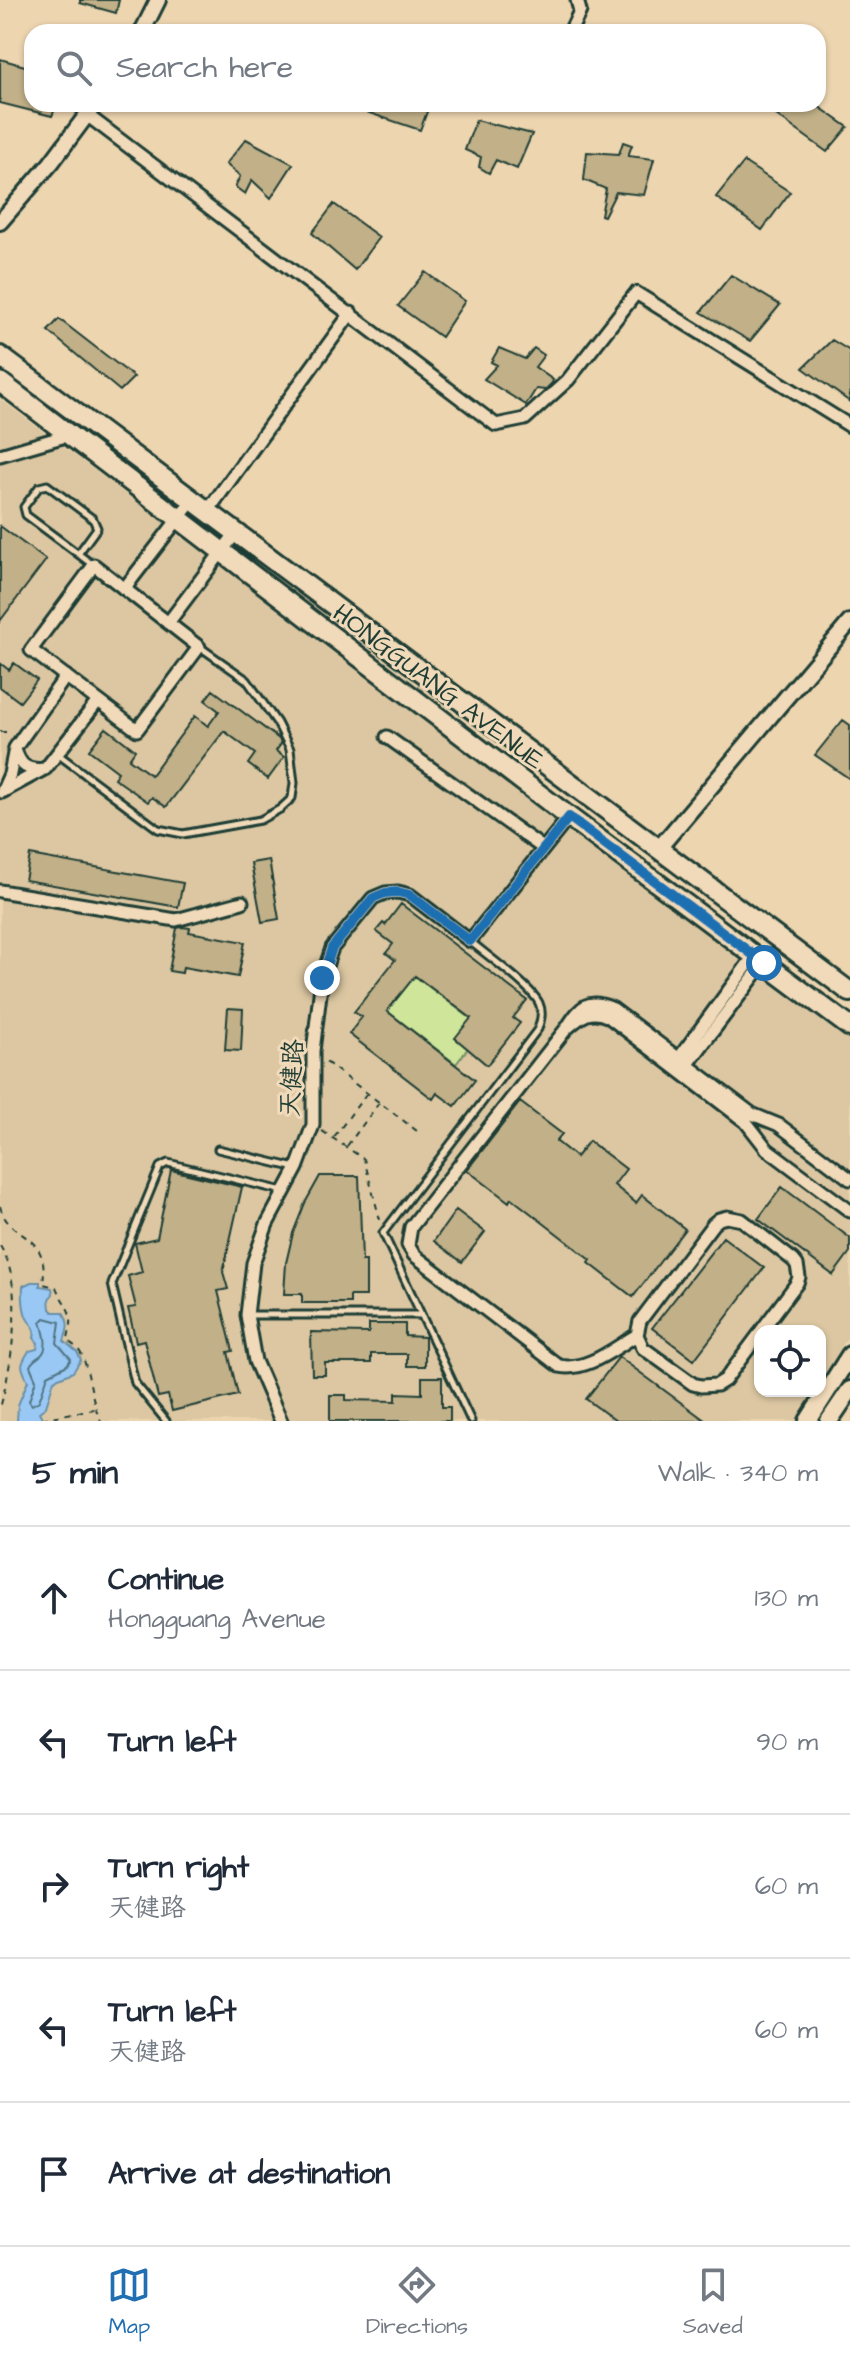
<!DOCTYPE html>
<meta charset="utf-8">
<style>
body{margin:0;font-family:"Architects Daughter","LXGW WenKai TC",sans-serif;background:#f2f2f3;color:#1f2937}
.controls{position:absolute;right:24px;bottom:24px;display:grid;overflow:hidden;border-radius:16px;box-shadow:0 2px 6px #0004}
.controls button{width:72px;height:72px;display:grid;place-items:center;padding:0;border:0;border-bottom:2px solid #e0e1e3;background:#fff;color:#1f2937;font:40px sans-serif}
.stop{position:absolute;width:24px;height:24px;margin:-18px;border:6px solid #1f6fb2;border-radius:50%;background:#fff}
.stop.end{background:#1f6fb2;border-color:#fff;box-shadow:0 2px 8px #0008}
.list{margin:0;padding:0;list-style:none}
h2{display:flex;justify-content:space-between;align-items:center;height:104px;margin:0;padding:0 32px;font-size:34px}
h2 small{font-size:26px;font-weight:400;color:#747a83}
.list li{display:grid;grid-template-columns:52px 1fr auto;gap:24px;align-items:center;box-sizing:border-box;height:144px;padding:0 32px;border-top:2px solid #e0e1e3}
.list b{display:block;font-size:30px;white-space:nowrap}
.list p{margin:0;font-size:26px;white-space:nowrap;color:#747a83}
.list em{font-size:26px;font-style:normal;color:#747a83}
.icon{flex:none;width:44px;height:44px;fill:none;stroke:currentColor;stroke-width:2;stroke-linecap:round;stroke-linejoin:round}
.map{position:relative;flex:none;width:850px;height:1421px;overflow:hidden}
.search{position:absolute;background:#fff;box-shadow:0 2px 6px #0004;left:24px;right:24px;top:24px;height:88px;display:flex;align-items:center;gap:20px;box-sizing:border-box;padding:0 28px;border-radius:24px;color:#747a83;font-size:30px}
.sheet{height:824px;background:#fff}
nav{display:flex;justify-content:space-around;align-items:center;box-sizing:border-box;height:112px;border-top:2px solid #e0e1e3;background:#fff;font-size:22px;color:#747a83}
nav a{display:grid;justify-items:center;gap:4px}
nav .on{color:#1f6fb2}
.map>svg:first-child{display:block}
.built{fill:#dcc7a2}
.green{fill:#cee59a;stroke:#769167;stroke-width:2}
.water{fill:#9ac8f5;stroke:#6990a8;stroke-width:2}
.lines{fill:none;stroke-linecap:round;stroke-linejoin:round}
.shore{stroke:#507581;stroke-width:2}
.building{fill:#c1b088;stroke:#1f3d34;stroke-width:2}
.service-casing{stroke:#1f3d34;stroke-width:11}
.minor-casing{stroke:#1f3d34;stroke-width:17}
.tertiary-casing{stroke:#1f3d34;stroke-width:20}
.secondary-casing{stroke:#1f3d34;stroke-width:22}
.primary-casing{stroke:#1f3d34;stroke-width:24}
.path{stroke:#1f3d34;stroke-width:2;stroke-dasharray:6 6;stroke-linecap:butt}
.service{stroke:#f1dab9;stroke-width:5}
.minor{stroke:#f1dab9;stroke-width:11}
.tertiary{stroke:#f1dab9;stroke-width:14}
.secondary{stroke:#f1dab9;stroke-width:16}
.primary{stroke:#f1dab9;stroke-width:18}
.route{stroke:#1f6fb2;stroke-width:10}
.labels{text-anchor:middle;stroke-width:6;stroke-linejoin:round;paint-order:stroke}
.street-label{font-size:26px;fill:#1f3d34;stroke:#f1dab9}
</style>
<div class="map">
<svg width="850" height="1421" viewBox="0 0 850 1421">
<rect width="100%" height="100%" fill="#edd5b0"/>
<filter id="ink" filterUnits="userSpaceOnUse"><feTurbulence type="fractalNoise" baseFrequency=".0125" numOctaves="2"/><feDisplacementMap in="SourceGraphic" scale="16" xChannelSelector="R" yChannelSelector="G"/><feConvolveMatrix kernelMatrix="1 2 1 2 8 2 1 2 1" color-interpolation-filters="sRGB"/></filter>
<g filter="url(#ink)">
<path class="built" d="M0,399L850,1040V1333L820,1383V1331H760V1391H815L797,1421H0Z"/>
<path class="green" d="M415,976L483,1028L456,1064L387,1011Z"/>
<path class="water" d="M31,1282H40V1286L52,1288L53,1294L49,1299L50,1309L53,1312H63C70,1323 68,1329 64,1341L77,1352L81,1360L73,1372L54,1380L46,1407L39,1412L44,1421H17L18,1405L28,1381C20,1366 20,1365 29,1351L37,1349L38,1343L34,1338C36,1328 34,1328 28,1320C23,1312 22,1295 23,1286Z"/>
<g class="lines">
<path class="shore" d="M45,1318L60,1322L57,1343L71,1359L67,1365L48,1375L39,1401L32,1405L29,1401L36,1380L30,1366C32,1361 36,1359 40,1356C50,1349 44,1332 41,1322Z"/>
</g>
<path class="building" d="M80,0H119L116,13L80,3Z
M0,59L32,68V104H57L52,116L0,103Z
M369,104H430L420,130L366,112Z
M761,104H815L848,127L827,152Z
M476,120L532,134L517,169L496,160L489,173L479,167L481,157L465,150Z
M246,139L293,164L271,198L252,180L245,194L235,187L240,176L226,164Z
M623,142L632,145L628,156L654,159L644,195L616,192L604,216L601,215L606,189L584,180L587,152L619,154Z
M744,162L790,192L762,230L716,197Z
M334,204L379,237L355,270L312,233Z
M425,272L465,301L441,337L398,306Z
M731,275L780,305L750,341L701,312Z
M59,319L134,377L120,391L48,331Z
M832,340L850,351V402L803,368Z
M499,348L525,359L534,348L544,355L535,367L553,380L552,383L545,390L536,389L526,405L484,379L497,365L491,362Z
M0,526L46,560L0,621Z
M0,663L9,670L14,663L37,680L20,702L0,687Z
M213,690L279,739L281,744L276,751L284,757L268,779L248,764L255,754L224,731L166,807L152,797L148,802L114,778L118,772L89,750L106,728L135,750L129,759L151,775L195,716L208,726L219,711L205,700Z
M843,720L850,725V779L815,755Z
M30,855L183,883L178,907L25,880Z
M269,860L279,919L262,922L251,863Z
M401,904L527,1000L513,1018L520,1023L487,1065L455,1038L471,1018L415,976L387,1011L475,1080L455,1106L437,1093L433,1099L349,1034L362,1017L354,1012L395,960L386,953L393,944L376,931L383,923L385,925Z
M182,927L190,928L189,932L245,942L238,977L183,967L182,973L169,971L177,928Z
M228,1008L243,1009L241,1051L225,1050Z
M520,1102L562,1134L556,1141L576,1157L589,1141L626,1169L614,1185L636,1203L642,1195L685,1229L633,1297L589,1263L591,1260L511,1198L509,1202L467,1170Z
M171,1170L242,1187L223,1272L228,1289L218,1291L233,1351L228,1352L238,1395L172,1411L168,1395L158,1397L144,1340L136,1342L128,1308L136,1307L128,1276L142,1272L135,1243L157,1238Z
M320,1176H359L362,1261H366V1296H350V1303H302V1294H284L286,1263L293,1233L305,1203Z
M782,1187L850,1238V1252L833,1275L758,1219Z
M456,1210L485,1232L462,1262L434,1241Z
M723,1237L764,1268L694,1360L652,1328Z
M369,1324H405V1336L425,1337V1366H407V1354H371V1363H325V1375H312L311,1332L369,1333Z
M619,1357L706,1421H616L586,1399Z
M422,1377H442V1407H450V1421H330V1395H346V1400L396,1401V1393L422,1394Z"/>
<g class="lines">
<g class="service-casing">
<path id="service" d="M78,554L97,528L93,519L47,485L39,487L24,507L26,515L93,565
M59,755L158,829L183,834L260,820L280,809L292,798L294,783L290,749L277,723L247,680L200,647
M218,1149L296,1168
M248,1315H421
M166,1421L135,1383L112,1284L160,1167L168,1163L283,1191
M471,1421L383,1233L538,1029C541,1020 543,1012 539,1003C530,986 488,956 471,942"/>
</g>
<g class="minor-casing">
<path id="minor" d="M570,32L580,11L577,0
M87,115L496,425L525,419L568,380L636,293L850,426
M0,455L69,435
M207,512L351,313
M94,565L199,647L137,730L31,650Z
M124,589L192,501
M168,623L235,534
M66,676L15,748L10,774L2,792L46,768L98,701
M387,737L543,848
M15,749C20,766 27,771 45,769
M0,891L176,920L242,902
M566,1029L411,1227L408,1245L414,1255L559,1366C587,1372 614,1348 637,1335
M674,1065L754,956
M685,1068L764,963
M850,1179L779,1125L752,1114L613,1009C586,996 580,1009 566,1029C580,1017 590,1007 609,1017L746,1122L767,1149L850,1211
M760,1333L725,1380L717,1385L701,1386L693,1384L643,1348L637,1335L640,1321L713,1224L719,1219L727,1217L742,1220L793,1260L797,1265L799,1277L797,1283L761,1331
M281,1421L255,1361L247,1315L253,1263L267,1224L297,1168L313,1125V1051L322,978L332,948L373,898L385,893L398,892L410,895L470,941L569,817"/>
</g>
<g class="tertiary-casing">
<path id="tertiary" d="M142,32L158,0
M0,222L51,163L95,104
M659,848L850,622"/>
</g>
<g class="secondary-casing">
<path id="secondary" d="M808,1421L850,1355
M829,1421L850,1390"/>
</g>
<g class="primary-casing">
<path id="primary" d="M0,356L850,992
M0,382L569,817L850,1027"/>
</g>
<path class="path" d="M0,732H11
M326,1062L417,1131
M322,1131L364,1159L380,1220
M334,1137L366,1094
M347,1146L379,1103
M0,1206C9,1243 50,1229 43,1284L56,1287C60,1298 70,1308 71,1320C72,1327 68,1333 68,1341C69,1342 78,1348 78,1349C90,1364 90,1401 101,1421
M0,1246C25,1285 12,1366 0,1408
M30,1421L94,1409"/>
<use href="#service" class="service"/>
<use href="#minor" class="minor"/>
<use href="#tertiary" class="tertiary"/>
<use href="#secondary" class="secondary"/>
<use href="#primary" class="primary"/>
</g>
</g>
<g class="lines" filter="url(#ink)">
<path class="route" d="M322,978L332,948L373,898L385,893L398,892L410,895L470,941L569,817L764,963"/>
</g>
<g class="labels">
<g class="street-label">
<text transform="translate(439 686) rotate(37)" y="9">HONGGUANG AVENUE</text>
<text transform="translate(291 1078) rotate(-87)" y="9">天健路</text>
</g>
</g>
</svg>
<div class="controls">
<button><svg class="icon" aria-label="locate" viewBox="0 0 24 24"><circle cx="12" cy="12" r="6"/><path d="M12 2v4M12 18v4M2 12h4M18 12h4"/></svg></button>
</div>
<div class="stop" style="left:764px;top:963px"></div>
<div class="stop end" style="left:322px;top:978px"></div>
<div class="search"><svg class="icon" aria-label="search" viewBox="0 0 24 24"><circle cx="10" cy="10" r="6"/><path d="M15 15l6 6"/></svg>Search here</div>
</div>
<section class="sheet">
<h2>5 min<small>Walk · 340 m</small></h2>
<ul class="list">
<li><svg class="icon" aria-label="ahead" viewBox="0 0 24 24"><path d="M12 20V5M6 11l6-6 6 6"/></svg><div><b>Continue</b><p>Hongguang Avenue</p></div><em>130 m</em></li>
<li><svg class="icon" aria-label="left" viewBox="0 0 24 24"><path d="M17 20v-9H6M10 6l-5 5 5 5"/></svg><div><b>Turn left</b></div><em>90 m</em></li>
<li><svg class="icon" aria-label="right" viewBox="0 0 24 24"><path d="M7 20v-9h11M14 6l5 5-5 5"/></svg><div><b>Turn right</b><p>天健路</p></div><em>60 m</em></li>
<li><svg class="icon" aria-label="left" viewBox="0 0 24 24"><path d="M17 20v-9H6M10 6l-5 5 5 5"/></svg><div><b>Turn left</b><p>天健路</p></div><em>60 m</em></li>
<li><svg class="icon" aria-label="arrive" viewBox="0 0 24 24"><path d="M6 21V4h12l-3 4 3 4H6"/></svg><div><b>Arrive at destination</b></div></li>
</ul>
</section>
<nav>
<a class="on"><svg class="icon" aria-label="map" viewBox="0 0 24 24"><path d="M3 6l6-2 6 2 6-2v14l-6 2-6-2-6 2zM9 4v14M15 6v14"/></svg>Map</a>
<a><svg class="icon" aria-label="directions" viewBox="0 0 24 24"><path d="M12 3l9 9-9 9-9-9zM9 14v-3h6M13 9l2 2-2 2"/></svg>Directions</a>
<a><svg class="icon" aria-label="saved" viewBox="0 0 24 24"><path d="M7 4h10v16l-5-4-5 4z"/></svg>Saved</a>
</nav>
